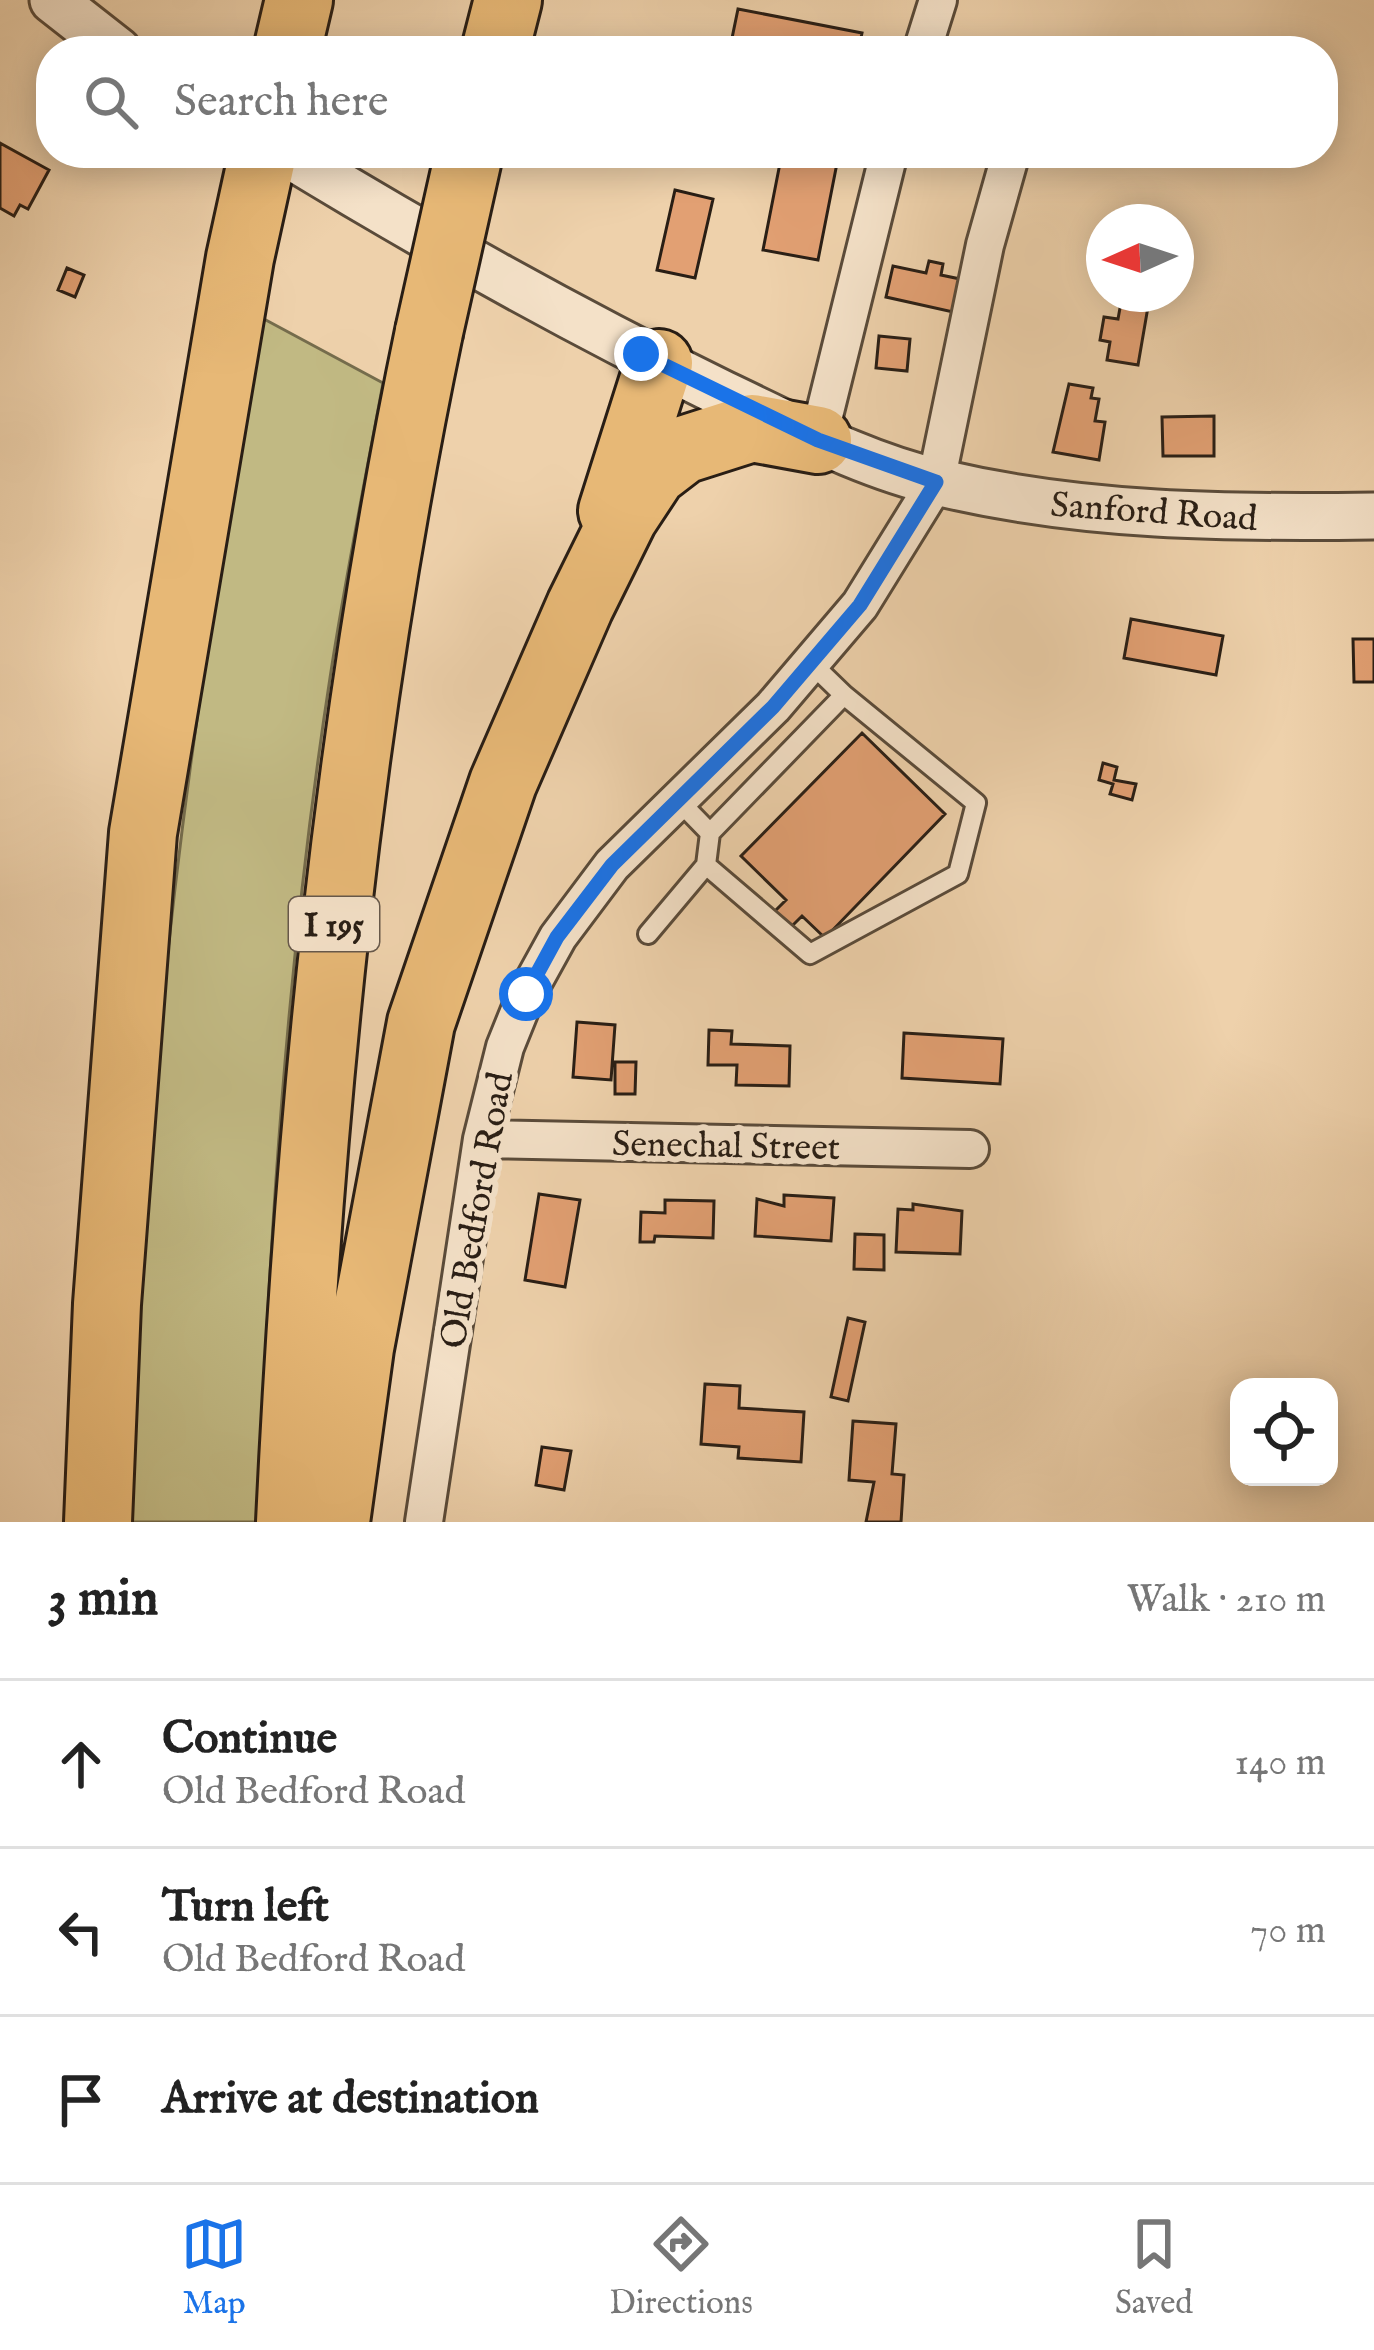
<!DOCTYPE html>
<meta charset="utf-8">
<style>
body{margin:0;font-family:"IM FELL English",serif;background:#f2f2f2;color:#222}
.controls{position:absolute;right:36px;bottom:36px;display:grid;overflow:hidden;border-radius:24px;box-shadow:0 6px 30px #0003}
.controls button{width:108px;height:108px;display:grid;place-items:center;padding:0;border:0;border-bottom:3px solid #e0e0e0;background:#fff;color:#222;font:60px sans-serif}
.compass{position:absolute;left:1086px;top:204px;width:108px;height:108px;border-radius:50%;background:#fff;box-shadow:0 6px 30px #0003;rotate:267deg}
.stop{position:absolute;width:36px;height:36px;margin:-27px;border:9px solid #1a73e8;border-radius:50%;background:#fff}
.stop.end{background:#1a73e8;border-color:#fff;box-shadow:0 3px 12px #0008}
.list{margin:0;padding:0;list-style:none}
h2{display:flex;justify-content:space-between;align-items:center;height:156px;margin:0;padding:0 48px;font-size:51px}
h2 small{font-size:39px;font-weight:400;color:#767676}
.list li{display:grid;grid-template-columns:78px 1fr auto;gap:36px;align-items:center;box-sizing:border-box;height:168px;padding:0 48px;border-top:3px solid #e0e0e0}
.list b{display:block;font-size:45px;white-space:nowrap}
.list p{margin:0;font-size:39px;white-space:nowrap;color:#767676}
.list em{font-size:39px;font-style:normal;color:#767676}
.icon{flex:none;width:66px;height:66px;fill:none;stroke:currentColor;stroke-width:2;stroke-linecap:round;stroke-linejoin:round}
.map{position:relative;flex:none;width:1374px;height:1522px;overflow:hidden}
.search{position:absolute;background:#fff;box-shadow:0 6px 30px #0003;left:36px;right:36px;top:36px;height:132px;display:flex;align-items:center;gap:30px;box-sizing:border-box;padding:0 42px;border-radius:48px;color:#767676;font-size:45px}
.sheet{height:660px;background:#fff}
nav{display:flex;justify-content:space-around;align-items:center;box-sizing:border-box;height:168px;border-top:3px solid #e0e0e0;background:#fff;font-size:33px;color:#767676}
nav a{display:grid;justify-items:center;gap:6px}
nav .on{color:#1a73e8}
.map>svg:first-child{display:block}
.green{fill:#c1b983;stroke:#756c4c;stroke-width:3}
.building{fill:#e2a073;stroke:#291e15;stroke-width:3}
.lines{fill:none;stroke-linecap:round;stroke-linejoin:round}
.service-casing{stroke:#5a4b3a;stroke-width:24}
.minor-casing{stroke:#5a4b3a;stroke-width:42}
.tertiary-casing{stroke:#5a4b3a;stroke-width:51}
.motorway-casing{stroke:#291e15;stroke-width:72}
.service{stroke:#f4e1c8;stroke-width:18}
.minor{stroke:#f4e1c8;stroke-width:36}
.tertiary{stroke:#f4e1c8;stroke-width:45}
.motorway{stroke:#e7b876;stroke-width:66}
.motorway-bridge-casing{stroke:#291e15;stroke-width:72;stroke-linecap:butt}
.motorway-bridge{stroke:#e7b876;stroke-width:66}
.route{stroke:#1a73e8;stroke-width:15}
.labels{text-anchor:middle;stroke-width:12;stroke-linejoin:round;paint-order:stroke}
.shield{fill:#f4e1c8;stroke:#66584b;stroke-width:3}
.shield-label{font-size:33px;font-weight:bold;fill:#291e15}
.street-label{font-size:36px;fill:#291e15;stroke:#f4e1c8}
</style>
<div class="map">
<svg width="1374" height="1522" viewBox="0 0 1374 1522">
<rect width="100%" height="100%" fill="#eed1ab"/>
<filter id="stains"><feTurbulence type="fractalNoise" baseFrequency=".00167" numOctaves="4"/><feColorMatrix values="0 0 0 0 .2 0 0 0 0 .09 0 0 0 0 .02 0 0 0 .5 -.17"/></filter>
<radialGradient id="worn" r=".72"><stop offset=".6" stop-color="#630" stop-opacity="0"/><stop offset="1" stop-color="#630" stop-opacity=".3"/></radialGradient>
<path class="green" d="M264,319L383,383C365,481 345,579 330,678C287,957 269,1240 258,1522H130C139,1117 187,717 264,319Z"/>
<path class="building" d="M738,9L862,33L858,51H772L731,43Z
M0,143L49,170L28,209L20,205L14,216L0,208Z
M782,153H839L818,260L763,250Z
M675,190L713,199L695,278L657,270Z
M929,261L943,264L941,275L960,279L953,312L886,297L893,266L926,273Z
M67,268L84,275L75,297L58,290Z
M1122,297L1149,301L1138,365L1107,360L1110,342L1100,340L1104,317L1118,319Z
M879,336L910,339L907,371L876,368Z
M1069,384L1093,388L1091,398L1099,399L1095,421L1105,422L1099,460L1053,452Z
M1214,416V456H1163L1162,417Z
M1131,619L1223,636L1216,675L1124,658Z
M1353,639H1374V682H1354Z
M862,733L945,814L825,938L802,916L791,927L775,911L786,900L741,856Z
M1103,763L1117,767L1114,780L1136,784L1132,800L1110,794L1113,784L1099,780Z
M577,1022L615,1025L611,1080L573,1077Z
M709,1030L732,1031L731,1044L790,1046L789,1086L736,1085L737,1065H708Z
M904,1033L1003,1039L1000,1084L902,1078Z
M615,1062H636L635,1094H615Z
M539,1194L580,1200L565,1287L525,1280Z
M784,1195L834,1198L831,1241L755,1236L757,1199L784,1206Z
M665,1200L714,1201L713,1238L655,1236L654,1242H640L641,1212L665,1213Z
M913,1204L962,1211L960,1254L896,1252L898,1209L913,1210Z
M855,1234L884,1235V1270L854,1269Z
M848,1318L865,1322L848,1401L831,1397Z
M705,1384L740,1386L739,1408L804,1412L801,1462L738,1458L739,1447L701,1444Z
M853,1421L896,1424L892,1474L904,1475L901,1522H866L874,1482L849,1480Z
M542,1447L571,1451L564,1490L536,1485Z"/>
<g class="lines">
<g class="service-casing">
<path id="service" d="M678,800L710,833L844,695L812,664
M710,833L706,865L810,954L958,874L976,803L844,695
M648,934L706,865"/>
</g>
<g class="minor-casing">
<path id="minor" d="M922,51L938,0
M818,440L889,153
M482,1139L970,1149
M424,1522L482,1139L505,1047L526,995L558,937L612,865L773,707L860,605L936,482L985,245L1011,153"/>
</g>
<g class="tertiary-casing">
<path id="tertiary" d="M53,0L118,51
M286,153C427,239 574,321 723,394C793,427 865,466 941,483C1085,517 1227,518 1374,516"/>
</g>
<g class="motorway-casing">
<path id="motorway" d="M287,51L299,0
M495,51L508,0
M612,511L659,363
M98,1522L107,1304L143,833L240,258L263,153
M290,1522C309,1122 347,725 429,332
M336,1522L360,1348L421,1023L503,783L580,606L624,517L653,473L683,450L752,428L818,440"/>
</g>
<use href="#service" class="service"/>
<use href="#minor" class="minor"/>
<use href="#tertiary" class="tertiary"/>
<use href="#motorway" class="motorway"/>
<g class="motorway-bridge-casing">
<path id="motorway-bridge" d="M429,332L468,158"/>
</g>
<use href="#motorway-bridge" class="motorway-bridge"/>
</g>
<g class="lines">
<path class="route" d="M526,994L557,937L612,865L773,707L860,605L936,482L818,440L641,354"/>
</g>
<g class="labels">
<rect class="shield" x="289" y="897" width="90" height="54" rx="9"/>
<g class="shield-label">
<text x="334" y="936">I 195</text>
</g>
<g class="street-label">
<text transform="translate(1154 510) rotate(4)" y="13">Sanford Road</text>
<text transform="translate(726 1144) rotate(1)" y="13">Senechal Street</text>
<text transform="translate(475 1210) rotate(-80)" y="13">Old Bedford Road</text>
</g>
</g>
<rect width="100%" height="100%" filter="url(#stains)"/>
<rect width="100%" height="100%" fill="url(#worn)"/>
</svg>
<div class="controls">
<button><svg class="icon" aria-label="locate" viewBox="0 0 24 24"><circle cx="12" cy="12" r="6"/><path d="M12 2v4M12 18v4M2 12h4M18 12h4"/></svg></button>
</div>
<svg class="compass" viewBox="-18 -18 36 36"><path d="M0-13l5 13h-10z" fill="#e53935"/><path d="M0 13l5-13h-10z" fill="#767676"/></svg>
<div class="stop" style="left:526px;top:994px"></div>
<div class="stop end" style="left:641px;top:354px"></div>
<div class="search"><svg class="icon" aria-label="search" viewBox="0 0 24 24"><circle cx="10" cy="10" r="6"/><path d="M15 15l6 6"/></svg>Search here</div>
</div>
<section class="sheet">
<h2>3 min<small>Walk · 210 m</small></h2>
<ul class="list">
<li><svg class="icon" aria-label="ahead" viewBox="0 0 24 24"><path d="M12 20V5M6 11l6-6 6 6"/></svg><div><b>Continue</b><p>Old Bedford Road</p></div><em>140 m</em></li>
<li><svg class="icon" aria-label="left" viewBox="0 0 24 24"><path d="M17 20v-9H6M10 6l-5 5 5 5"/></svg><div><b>Turn left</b><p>Old Bedford Road</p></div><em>70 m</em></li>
<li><svg class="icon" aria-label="arrive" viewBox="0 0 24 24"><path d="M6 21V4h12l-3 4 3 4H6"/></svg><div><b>Arrive at destination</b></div></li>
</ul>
</section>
<nav>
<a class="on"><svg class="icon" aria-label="map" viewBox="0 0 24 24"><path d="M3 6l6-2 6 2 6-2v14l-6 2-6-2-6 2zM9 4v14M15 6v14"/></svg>Map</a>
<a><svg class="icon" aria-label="directions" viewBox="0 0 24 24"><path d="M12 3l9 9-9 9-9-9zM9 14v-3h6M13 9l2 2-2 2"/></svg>Directions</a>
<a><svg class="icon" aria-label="saved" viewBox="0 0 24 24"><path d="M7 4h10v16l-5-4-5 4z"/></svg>Saved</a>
</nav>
